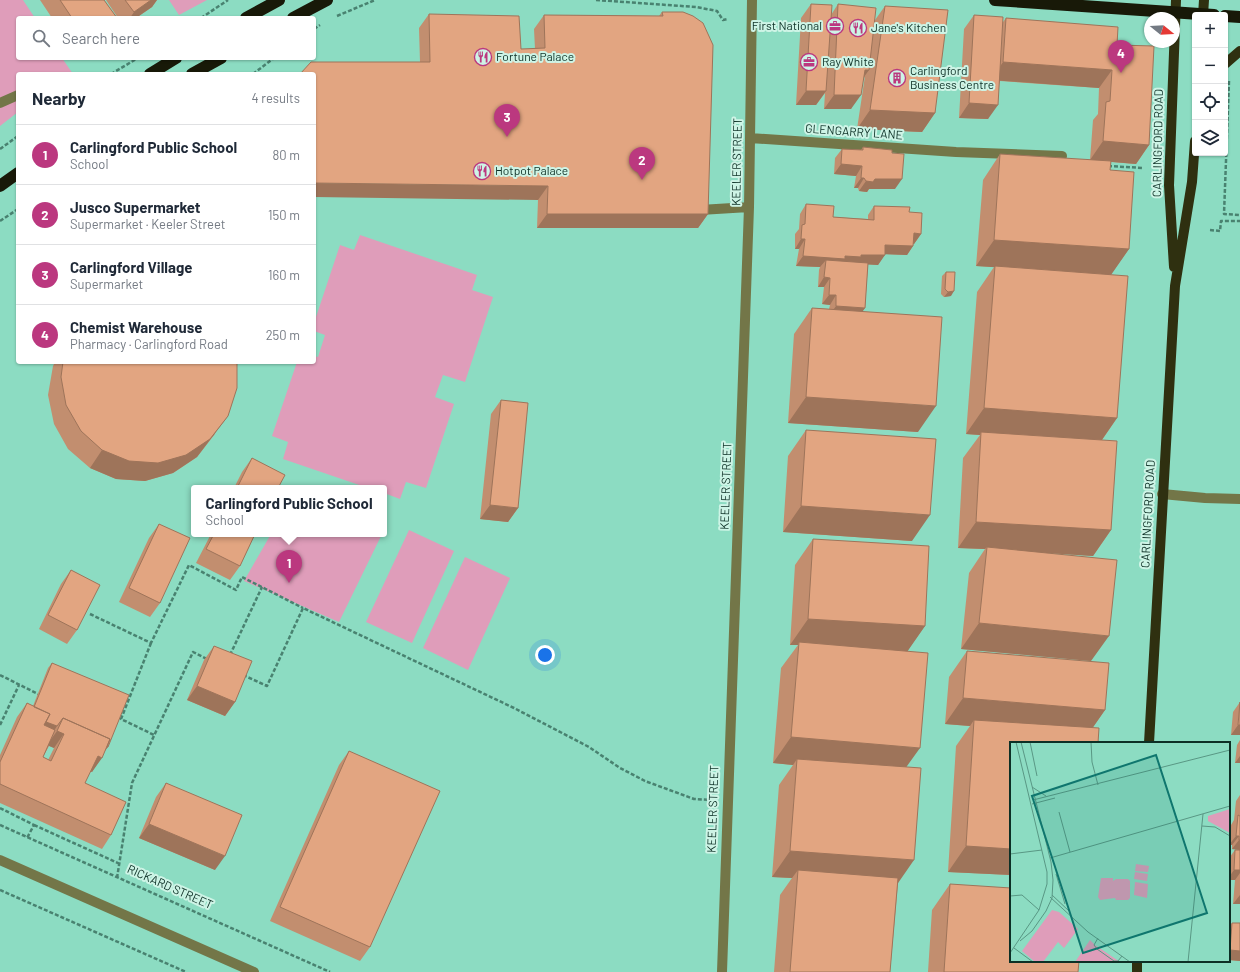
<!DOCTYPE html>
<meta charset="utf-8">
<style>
body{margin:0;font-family:Barlow,sans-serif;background:#f2f2f3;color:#1f2937}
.controls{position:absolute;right:12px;top:12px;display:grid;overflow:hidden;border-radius:4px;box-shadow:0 1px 3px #0004}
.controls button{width:36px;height:36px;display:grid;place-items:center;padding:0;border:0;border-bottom:1px solid #e0e1e3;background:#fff;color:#1f2937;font:20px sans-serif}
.compass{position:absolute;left:1144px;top:12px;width:36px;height:36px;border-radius:50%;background:#fff;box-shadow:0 1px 3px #0004;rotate:108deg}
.you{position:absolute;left:545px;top:655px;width:14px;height:14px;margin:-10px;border:3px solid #fff;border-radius:50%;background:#1a73e8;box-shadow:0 0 0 6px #1a73e833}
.badge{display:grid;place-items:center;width:26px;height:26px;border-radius:50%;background:#bb387f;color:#fff;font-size:13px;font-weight:700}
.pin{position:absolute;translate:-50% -33px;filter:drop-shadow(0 1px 2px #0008)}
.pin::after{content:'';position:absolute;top:21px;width:14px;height:12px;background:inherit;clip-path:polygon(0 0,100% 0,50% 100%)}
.popup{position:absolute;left:191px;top:485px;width:196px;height:52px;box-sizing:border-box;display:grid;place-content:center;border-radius:4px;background:#fff;filter:drop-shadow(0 1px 3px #0005);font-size:13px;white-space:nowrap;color:#747a83}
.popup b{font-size:15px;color:#1f2937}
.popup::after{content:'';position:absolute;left:50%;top:100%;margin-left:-8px;border:8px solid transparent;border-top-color:#fff}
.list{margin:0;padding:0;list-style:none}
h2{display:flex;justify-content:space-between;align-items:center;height:52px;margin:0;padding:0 16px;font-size:17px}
h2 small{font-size:13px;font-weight:400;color:#747a83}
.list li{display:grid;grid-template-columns:26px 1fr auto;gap:12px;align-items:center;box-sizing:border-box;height:60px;padding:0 16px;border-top:1px solid #e0e1e3}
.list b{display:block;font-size:15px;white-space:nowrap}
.list p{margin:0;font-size:13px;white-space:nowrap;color:#747a83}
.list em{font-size:13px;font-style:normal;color:#747a83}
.icon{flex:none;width:22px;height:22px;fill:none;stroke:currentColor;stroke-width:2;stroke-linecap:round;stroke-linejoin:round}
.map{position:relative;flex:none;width:1240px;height:972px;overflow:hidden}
.search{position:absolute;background:#fff;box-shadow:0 1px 3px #0004;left:16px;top:16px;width:300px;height:44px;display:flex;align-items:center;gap:10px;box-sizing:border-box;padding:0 14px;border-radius:4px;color:#747a83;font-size:15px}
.panel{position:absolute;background:#fff;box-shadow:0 1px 3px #0004;left:16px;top:72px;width:300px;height:292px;border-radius:4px}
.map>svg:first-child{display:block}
.green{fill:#df9dba}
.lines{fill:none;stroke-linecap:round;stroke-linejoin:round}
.path{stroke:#498270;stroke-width:2.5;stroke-dasharray:4 2;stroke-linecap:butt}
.minor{stroke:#737648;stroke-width:10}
.major{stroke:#2f3010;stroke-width:10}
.highway{stroke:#181908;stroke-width:12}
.wall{fill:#c28e6f;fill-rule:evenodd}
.shaded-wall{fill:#9e745a}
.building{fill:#e2a581;stroke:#9e745a}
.labels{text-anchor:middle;stroke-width:4;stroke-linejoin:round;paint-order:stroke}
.poi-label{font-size:12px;fill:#0d3026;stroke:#cef4e6;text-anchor:start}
.street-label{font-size:12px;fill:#0d3026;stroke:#cef4e6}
.inset-road{fill:none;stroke:#599784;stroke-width:1}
.view{fill:#0f766e;fill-opacity:0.15;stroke:#0f766e;stroke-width:2}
.inset-edge{fill:none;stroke:#0d3026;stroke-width:2}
</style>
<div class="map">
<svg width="1240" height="972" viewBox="0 0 1240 972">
<rect width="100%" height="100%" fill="#8cdcc2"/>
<path class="green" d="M0,0H23L35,18H18V58H62L73,74H18V112L0,126Z
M169,0H207L179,15Z
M360,235L477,275L472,290L493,297L465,382L443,375L435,397L454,404L426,488L406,482L400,499L384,493V488H368L283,459L288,442L272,436L297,362H314V356L318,357L325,335L314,331V323L340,245L354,250Z
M409,530L454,551L412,643L366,622Z
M271,534H382L339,622L244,581Z
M465,557L510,578L468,670L423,648Z"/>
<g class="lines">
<path class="path" d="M596,0L696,7L717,11L723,20L728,19
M337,16L375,0
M201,18L228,0
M314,29L320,25
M111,74L138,58
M253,74L274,58
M1229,81L1224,214L1240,215
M0,149L18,136
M1108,166L1143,168
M0,221L18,209
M1210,230L1220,231L1221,221H1240
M90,614L151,643L189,565L236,590L242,577L303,608
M151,643L121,719L154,735
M230,655L262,587
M0,675L40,695
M243,675L267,686L303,608L514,708L589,747L620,768L645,781L694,799L712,800
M0,725L19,685
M0,808L34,825L27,838
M0,825L330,972
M34,825L120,864
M117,878L132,783L193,652L207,659
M0,890L186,972"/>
<path class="minor" d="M0,103L18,95
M750,138L956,152L1062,156
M700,210L749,207
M1162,494L1205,498L1240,499
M0,860L254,972
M722,972L749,207L752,0"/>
<path class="major" d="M1203,15L1204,0
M1225,64L1240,51
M1174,267L1169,185L1176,0
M1149,743L1175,286L1192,182L1195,141
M1137,972V961"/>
<path class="highway" d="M995,0L1214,15
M1225,16L1240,17
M246,18L279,0
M293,18L327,0
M150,74L176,58
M192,74L221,58
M0,186L18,173"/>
</g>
<path class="wall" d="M40,0H104L117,18H52Z
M106,0H157L152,7L136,18H118Z
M811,4L831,15L838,4L875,20L885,6L935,113L922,132L857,129L865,76L851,109H824L825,93L816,105H796L801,18Z
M662,12L708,214L698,228H537L538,200L420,62L419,28L429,14L521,49H535L534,29L544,15L659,16Z
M974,15L1003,22L1006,18L1117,45L1149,145L1136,164L1111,162L1110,170L1129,249L1111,274L1117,418L1102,440L1111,530L1093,556L1049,553L1091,661L961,649L969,573L985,549L958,548L963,458L980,435L966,434L977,292L994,267L976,266L983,180L1000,154L1090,160L1093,120L1098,114L1099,88L1000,81L988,119L959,118L964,29Z
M863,147L892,153L895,189H869L867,192L859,191L858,188H854L856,176L834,174L835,158L842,149L861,150Z
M806,204L833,217L868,219V215L874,206L909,212L921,234L914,244H913V246L907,255L885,254L878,265L868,264L865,308L862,311L918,432L788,423L794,334L812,308L829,309L830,305L822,304L824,287H818L819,270L820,267L796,266L799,249H795V234L799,229L800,214Z
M946,272L951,296L944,297L941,294L942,276Z
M55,362H237L215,434L197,457L173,473L145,481L116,479L90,468L68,449L54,424L48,395L53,366Z
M501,400L518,508L508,522L480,519L491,414Z
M806,430L912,541L783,532L788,456Z
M252,458L278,488H234L242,472Z
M159,524L160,603L150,617L119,602L149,538Z
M211,534H255L240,566L230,580L196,563Z
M813,539L925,626L907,651L906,767L898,883L890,972H774L780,895L792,878L772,877L779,785L793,765L773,763L781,668L798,645H790L795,565Z
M71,570L77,630L67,644L39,629L61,584Z
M214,646L235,702L225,716L187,700L204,660Z
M967,651L1105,710L1093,727L1011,875L948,872L956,746L970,726L945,724L949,677Z
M52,663L104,752L92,772L90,771L85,783L111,835L102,849L0,803V755L17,717L27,703L33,706L48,668ZM49,746L54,748L48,760L43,757Z
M1240,702V735H1231L1233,712Z
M1240,740V763H1235L1237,745Z
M349,751L370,947L360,961L270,921L339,765Z
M166,783L215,870L139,838L156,797Z
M1240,795V850L1232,849V845H1229L1231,825L1234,820L1236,801Z
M1235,850H1240V904H1233L1235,880H1229V858Z
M950,884L1078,972H928L932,910Z
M1232,923H1240V961L1229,960V927Z"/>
<path class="shaded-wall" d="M151,0H157L152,7L136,18H130L134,12Z
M1003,62L1112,70L1099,88L991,80Z
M865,70H869L859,84Z
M806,91H826L816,105H796Z
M834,95H861L851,109H824Z
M969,103L998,105L988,119L959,118Z
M870,110L935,113L922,132L857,129Z
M1103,141L1149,145L1136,164L1090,160Z
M841,164L862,166L856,176L834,174Z
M861,178H864L858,188H854Z
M875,179H902L895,189H869L867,192L859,191L866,181Z
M314,183L548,186L538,200L314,197Z
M547,214H708L698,228H537Z
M914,233L921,234L914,244L907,243Z
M801,239H805L799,249H795Z
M994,240L1129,249L1111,275L976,266Z
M885,245L913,246L907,255L879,254Z
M861,255H885L878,265L856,264L826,260L820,267L796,266L803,256H845Z
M824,277L830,278L824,287H818Z
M954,291L951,296L944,297L948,292Z
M829,295H836L830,305L822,304Z
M836,306L865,308L858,318L829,316Z
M806,397L936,406L918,432L788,423Z
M984,408L1117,418L1099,444L981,432L980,435L966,434Z
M228,416L197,457L173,473L145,481L116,479L90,468L102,450Z
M490,505L518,508L508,522L480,519Z
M801,506L930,515L912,541L783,532Z
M976,522L1111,530L1093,556L987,549V547L985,549L958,548Z
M808,619L925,626L907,652L799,642L798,645H790Z
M979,623L1109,636L1091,661L961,649Z
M197,686L235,702L225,716L187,700Z
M963,698L1105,710L1087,736L974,720L970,726L945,724Z
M30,715L57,726L54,731Z
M1238,725H1240V735H1231Z
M57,731L108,747L104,752L63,735L54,748L47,745Z
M791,737L920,748L902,773L797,759L793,765L773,763Z
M98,756L102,758L92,772L88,770Z
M1240,756V763H1235Z
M149,824L225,856L215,870L139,838Z
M1236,836H1239L1232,845H1229Z
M1239,840H1240V850L1232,849Z
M966,846L1011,849V875L948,872Z
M790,851L914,860L896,886L798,870L792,878L772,877Z
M1234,870H1240V873L1235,880H1229V877Z
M1240,895V904H1233Z
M1230,950L1240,951V961L1229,960V952Z"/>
<path class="building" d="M60,0H104L117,18H72Z
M125,0H151L134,12Z
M811,4L832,5L826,91H806Z
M838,4L876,8L869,70H865L861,95H834Z
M885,6L948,10L935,113L870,110Z
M662,12H683L693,16L703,23L713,45L708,214H547L548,186L314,183V74H300L311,62H430L429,14L519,16L521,49L545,48L544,15L663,16Z
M974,15L1003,17L998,105L969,103Z
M1006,18L1118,27L1117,45L1154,46L1149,145L1103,141L1106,102L1110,101L1112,70L1003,62Z
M863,147L892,150V153L904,154L902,179H875L873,182L866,181L864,178H861L862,166L841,164L842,149L863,150Z
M1000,154L1111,161L1110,170L1134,172L1129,249L994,240Z
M806,204L834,206L833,217L874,220V206L910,207L909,212L922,213L921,234L914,233L913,246L885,245V255H861V257L845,256V259L803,256L805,239H801L802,225L805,224Z
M826,260L868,263L865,308L836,306V295H829L830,278L824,277Z
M995,266L1128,276L1117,418L984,408Z
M946,272H955L954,291L948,292L945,289Z
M812,308L942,317L936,406L806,397Z
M63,362H237V388L228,416L210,439L186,455L158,463L129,461L102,450L81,431L66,405L61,377Z
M501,400L528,403L518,508L490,505Z
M806,430L936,439L930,515L801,506Z
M981,432L1117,441L1111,530L976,522Z
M252,458L285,475L278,488H237Z
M159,524L190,538L160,603L129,588Z
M214,534H255L240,566L206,549Z
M813,539L929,546L925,626L808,619Z
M987,547L1117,560L1109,636L979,623Z
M71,570L100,585L77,630L48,615Z
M799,642L928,653L920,748L791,737Z
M214,646L252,661L235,702L197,686Z
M967,651L1109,663L1105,710L963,698Z
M52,663L129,695L108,747H107L110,739L63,718L57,726L46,722L50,714L34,707Z
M1240,702V725H1238Z
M27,703L50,714L44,725L55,730L43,757L51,761L64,734L57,731L63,718L110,739L102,758L98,756L85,783L126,802L111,835L0,784V762Z
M974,720L1099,728L1098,743H1011V849L966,846Z
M349,751L440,791L370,947L280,907Z
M797,759L921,768L914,860L790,851Z
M166,783L242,815L225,856L149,824Z
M1238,815L1240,816V840H1239V836H1236Z
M1235,850H1240V870H1234Z
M798,870L898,878L890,972H790Z
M950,884L1011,888V961H1079L1078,972H944Z
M1232,923H1240V951L1230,950Z"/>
<defs>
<g id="office-ring" transform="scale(0.9)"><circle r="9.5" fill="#cef4e6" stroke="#bb387f" stroke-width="1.5"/><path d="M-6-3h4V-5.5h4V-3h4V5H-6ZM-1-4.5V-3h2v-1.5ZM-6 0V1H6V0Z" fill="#bb387f"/></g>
<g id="restaurant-ring" transform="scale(0.9)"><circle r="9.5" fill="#cef4e6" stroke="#bb387f" stroke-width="1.5"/><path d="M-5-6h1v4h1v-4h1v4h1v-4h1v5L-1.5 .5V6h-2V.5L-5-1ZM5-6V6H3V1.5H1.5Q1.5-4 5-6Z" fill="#bb387f"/></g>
<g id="building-ring" transform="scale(0.9)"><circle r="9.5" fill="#cef4e6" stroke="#bb387f" stroke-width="1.5"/><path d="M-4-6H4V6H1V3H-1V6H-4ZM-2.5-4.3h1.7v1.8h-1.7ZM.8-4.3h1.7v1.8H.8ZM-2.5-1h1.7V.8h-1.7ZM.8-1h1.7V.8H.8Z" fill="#bb387f"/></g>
</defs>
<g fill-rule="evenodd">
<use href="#office-ring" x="835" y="26"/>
<use href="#restaurant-ring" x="858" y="28"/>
<use href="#restaurant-ring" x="483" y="57"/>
<use href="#office-ring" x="809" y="62"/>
<use href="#building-ring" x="897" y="78"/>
<use href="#restaurant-ring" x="482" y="171"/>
</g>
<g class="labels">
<g class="poi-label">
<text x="822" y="30" text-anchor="end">First National</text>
<text x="871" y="32">Jane's Kitchen</text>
<text x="496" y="61">Fortune Palace</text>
<text x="822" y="66">Ray White</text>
<text x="910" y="75">Carlingford<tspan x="910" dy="14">Business Centre</tspan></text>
<text x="495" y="175">Hotpot Palace</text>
</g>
<g class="street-label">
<text transform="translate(854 132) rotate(4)" y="4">GLENGARRY LANE</text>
<text transform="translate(1158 143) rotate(-89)" y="4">CARLINGFORD ROAD</text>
<text transform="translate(737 162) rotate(-89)" y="4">KEELER STREET</text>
<text transform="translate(726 486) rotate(-88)" y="4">KEELER STREET</text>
<text transform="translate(1148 514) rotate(-87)" y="4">CARLINGFORD ROAD</text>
<text transform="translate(713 809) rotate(-88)" y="4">KEELER STREET</text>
<text transform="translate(170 887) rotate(24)" y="4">RICKARD STREET</text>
</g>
</g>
<g transform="translate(1010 742)">
<rect width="220" height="220" fill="#8cdcc2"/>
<path d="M220,67V91L198,79V74ZM126,122L139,124L138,130L125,129ZM125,130L138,132L137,139L124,137ZM91,136H103V139L106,137H118L120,139V156L118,158H106L105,156L90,158L88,155ZM125,140L138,142L137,156L124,153ZM42,168L49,170L68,187L54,206L48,200L33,220H25L12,209ZM80,198L85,203L110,220H65Z" fill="#df9dba"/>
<path class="inset-road" d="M20,0L27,34M81,0L82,20L88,43M22,45L36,54M23,58L220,8M22,62L45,56M49,70L60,110M192,84L205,85L220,94M0,112L32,108M40,116L220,64M46,132L55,162M42,153L59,169M0,154L12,153L29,168M40,155L78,190L120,220M88,196L84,203L87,207L104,219H108L112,214M10,199L22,189L36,169L42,156L43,138L41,120L11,0M4,206L23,220M0,211L29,168L37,142V130L6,0M178,220L193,72"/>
<path class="view" d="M146,13L197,171L73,211L22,54Z"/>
<rect width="220" height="220" class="inset-edge"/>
</g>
</svg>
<div class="controls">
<button>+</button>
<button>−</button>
<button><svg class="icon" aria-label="locate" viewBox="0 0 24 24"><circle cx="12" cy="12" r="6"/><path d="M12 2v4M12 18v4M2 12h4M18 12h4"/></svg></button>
<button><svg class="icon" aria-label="layers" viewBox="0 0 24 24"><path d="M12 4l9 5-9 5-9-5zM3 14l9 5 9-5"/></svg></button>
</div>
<svg class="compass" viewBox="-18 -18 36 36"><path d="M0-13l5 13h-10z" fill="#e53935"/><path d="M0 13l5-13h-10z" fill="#747a83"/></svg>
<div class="you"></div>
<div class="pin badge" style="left:289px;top:583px">1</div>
<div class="popup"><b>Carlingford Public School</b>School</div>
<div class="pin badge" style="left:642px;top:180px">2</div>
<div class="pin badge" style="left:507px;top:137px">3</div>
<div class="pin badge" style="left:1121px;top:73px">4</div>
<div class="search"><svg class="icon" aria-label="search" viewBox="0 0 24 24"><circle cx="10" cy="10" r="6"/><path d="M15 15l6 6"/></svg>Search here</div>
<section class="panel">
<h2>Nearby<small>4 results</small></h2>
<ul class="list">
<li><span class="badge">1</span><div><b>Carlingford Public School</b><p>School</p></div><em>80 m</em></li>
<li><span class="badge">2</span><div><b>Jusco Supermarket</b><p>Supermarket · Keeler Street</p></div><em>150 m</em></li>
<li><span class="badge">3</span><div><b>Carlingford Village</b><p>Supermarket</p></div><em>160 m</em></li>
<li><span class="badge">4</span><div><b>Chemist Warehouse</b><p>Pharmacy · Carlingford Road</p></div><em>250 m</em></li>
</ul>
</section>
</div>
